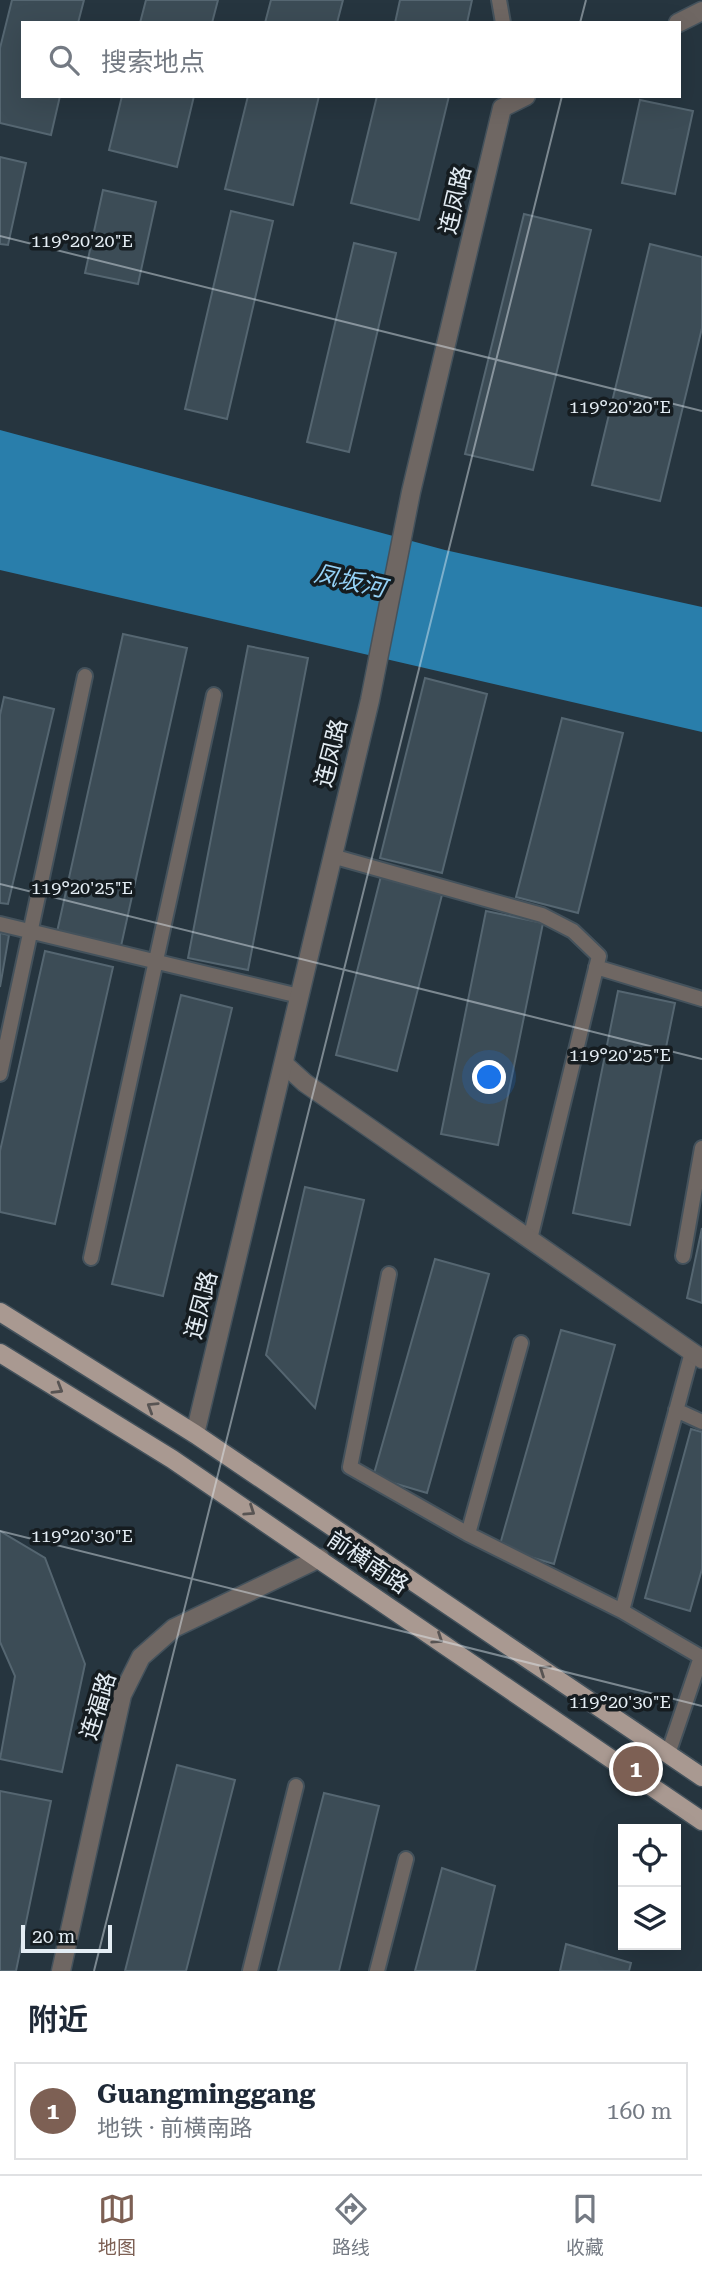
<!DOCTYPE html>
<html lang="zh">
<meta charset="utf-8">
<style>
body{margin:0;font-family:"Roboto Serif","Noto Sans SC",serif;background:#f6f6f7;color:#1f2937}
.controls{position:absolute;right:21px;bottom:21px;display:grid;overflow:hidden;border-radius:0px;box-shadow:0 7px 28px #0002}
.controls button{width:63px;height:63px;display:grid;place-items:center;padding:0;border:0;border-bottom:2px solid #e0e1e3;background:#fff;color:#1f2937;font:35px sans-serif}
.scale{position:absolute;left:21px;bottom:18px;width:91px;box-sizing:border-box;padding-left:7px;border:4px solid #e4edf4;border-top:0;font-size:19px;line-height:24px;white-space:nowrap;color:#e4edf4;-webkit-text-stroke:5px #151c20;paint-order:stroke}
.you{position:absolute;left:490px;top:1078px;width:24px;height:24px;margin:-18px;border:5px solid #fff;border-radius:50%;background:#1a73e8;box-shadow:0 0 0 10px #1a73e833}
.badge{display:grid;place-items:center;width:46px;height:46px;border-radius:50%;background:#7d6054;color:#fff;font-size:23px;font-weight:700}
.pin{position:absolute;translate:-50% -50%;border:4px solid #fff;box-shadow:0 2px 7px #0006}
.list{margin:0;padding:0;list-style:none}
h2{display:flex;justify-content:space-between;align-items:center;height:91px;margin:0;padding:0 28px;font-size:30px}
h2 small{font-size:23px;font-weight:400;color:#747a83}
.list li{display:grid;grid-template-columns:46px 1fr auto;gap:21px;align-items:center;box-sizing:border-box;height:98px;margin:0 14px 14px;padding:0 14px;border:2px solid #e0e1e3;border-radius:0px}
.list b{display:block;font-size:26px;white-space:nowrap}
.list p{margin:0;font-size:23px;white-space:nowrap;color:#747a83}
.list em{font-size:23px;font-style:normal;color:#747a83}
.icon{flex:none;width:38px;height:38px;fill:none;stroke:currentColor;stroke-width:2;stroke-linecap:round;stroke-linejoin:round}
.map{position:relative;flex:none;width:702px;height:1971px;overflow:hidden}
.search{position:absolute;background:#fff;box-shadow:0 7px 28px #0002;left:21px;right:21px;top:21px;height:77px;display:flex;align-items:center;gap:18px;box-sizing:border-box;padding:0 24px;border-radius:0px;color:#747a83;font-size:26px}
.sheet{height:203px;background:#fff}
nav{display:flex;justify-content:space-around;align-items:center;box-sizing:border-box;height:98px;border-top:2px solid #e0e1e3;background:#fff;font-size:19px;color:#747a83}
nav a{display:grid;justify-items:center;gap:4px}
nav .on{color:#7d6054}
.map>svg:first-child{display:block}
.water{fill:#297eab}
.building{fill:#3c4c56;stroke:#556671;stroke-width:2}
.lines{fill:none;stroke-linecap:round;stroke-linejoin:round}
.service-casing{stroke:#44525c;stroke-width:18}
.minor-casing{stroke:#44525c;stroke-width:21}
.tertiary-casing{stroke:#44525c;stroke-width:21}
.primary-casing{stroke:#44525c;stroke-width:21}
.service{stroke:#6f6763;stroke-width:14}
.minor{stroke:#6f6763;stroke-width:18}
.tertiary{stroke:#6f6763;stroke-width:18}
.primary{stroke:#a99991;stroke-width:18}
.oneway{stroke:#585453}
.ticks{fill:none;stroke:#e4edf4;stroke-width:2;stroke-opacity:0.45}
.labels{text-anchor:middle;stroke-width:7;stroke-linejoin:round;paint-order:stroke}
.street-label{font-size:23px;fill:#e4edf4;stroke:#151c20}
.water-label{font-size:24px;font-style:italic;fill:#95d2f7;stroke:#151c20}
.ticks-label{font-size:18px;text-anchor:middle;fill:#e4edf4;stroke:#151c20;stroke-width:7;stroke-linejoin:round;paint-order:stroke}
</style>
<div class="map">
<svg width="702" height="1971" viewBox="0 0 702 1971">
<rect width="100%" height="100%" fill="#26353f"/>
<path class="water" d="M0,430L445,550L702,607V732L0,570Z"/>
<path class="building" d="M12,0H84L78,23H23V96H60L51,135L0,123V48Z
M146,0H218L212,23H140Z
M271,0H343L337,23H265Z
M400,0H472L467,23H395Z
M122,96H194L177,167L109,150Z
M248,96H319L293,205L225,189Z
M377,96H449L419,220L351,203Z
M640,100L693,111L675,194L622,183Z
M0,157L26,163L8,245L0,244Z
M103,190L156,202L138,284L85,273Z
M231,211L273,221L227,419L185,409Z
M524,214L591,230L533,470L465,454Z
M354,243L396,253L349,452L307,442Z
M650,244L702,257V328L660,501L592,485Z
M123,634L187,648L121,946L57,932Z
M248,646L308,658L248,970L188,958Z
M425,678L487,694L442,873L380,858Z
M4,697L54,709L8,904L0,903V715Z
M562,718L623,733L578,913L516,897Z
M381,876L443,891L397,1071L336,1055Z
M486,911L543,923L498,1145L441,1134Z
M0,933L9,935L0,987Z
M45,951L113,967L55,1224L0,1212V1151Z
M618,991L675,1003L630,1225L573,1213Z
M181,995L232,1008L163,1296L112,1284Z
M305,1187L364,1200L315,1408L266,1355Z
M702,1228V1303L687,1298Z
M435,1259L489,1274L427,1493L373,1477Z
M561,1330L615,1345L554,1564L499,1548Z
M691,1429L702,1432V1569L690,1611L645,1598Z
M0,1531L45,1558L85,1664L62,1772L0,1759L15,1676L0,1642Z
M177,1765L235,1780L186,1971H125Z
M0,1791L51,1801L16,1971H0Z
M324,1793L379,1806L339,1971H278Z
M442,1868L495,1886L475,1971H415Z
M566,1944L631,1963L629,1971H560Z"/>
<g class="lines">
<g class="service-casing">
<path id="service" d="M499,0L503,23
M332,856L542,915L573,931L599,956L530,1239
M0,924L299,996
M596,967L702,999
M0,1074L85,676
M683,1256L702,1148
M91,1258L214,695
M389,1274L350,1467L468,1534
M521,1343L468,1534L622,1611
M676,1410L702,1422
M668,1754L701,1657L622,1611L692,1352
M250,1971L296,1786
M377,1971L406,1859"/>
</g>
<g class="minor-casing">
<path id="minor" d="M284,1064L305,1083L702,1359"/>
</g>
<g class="tertiary-casing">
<path id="tertiary" d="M678,23L702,11
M195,1434L370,700L411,492L502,108L526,96
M61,1971L122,1695L141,1657L174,1628L320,1558"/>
</g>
<g class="primary-casing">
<path id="primary" d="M0,1312L195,1434L702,1777
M0,1353L172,1459L702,1821"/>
</g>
<use href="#service" class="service"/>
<use href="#minor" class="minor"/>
<use href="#tertiary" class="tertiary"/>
<use href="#primary" class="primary"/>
</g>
<defs><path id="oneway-chevron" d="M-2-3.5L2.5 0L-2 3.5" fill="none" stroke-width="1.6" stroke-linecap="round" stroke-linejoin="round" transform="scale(1.75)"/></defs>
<g class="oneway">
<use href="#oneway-chevron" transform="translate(58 1389) rotate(31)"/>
<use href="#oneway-chevron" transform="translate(152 1407) rotate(-148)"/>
<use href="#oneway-chevron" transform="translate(250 1511) rotate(34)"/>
<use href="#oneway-chevron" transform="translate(438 1639) rotate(34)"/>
<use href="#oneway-chevron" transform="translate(544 1670) rotate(-146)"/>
</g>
<path class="ticks" d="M580,23L586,0M0,236L702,411M0,884L702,1059M0,1531L702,1706M94,1971L562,96"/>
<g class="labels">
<g class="street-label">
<text transform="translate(455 200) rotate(-77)" y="8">连凤路</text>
<text transform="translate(331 753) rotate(-76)" y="8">连凤路</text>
<text transform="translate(201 1305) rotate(-76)" y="8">连凤路</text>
<text transform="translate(368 1562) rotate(34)" y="8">前横南路</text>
<text transform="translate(98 1706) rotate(-73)" y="8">连福路</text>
</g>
<g class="water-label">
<text transform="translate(350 581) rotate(13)" y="8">凤坂河</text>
</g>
</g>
<g class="ticks-label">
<text x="82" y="247">119°20'20"E</text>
<text x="620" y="413">119°20'20"E</text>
<text x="82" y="894">119°20'25"E</text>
<text x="620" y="1061">119°20'25"E</text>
<text x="82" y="1542">119°20'30"E</text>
<text x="620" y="1708">119°20'30"E</text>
</g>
</svg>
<div class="controls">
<button><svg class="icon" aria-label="locate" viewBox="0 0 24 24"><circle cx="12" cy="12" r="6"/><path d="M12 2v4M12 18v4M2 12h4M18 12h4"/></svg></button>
<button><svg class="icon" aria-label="layers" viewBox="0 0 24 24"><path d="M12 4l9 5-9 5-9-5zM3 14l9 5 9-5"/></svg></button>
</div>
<div class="scale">20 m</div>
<div class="you"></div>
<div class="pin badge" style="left:636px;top:1769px">1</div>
<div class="search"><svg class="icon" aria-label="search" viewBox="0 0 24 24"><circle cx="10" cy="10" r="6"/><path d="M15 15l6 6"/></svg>搜索地点</div>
</div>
<section class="sheet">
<h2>附近<small></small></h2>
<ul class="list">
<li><span class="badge">1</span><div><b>Guangminggang</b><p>地铁 · 前横南路</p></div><em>160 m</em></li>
</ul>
</section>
<nav>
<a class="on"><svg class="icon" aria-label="map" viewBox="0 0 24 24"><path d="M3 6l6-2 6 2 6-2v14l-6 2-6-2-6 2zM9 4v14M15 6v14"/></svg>地图</a>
<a><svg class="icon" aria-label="directions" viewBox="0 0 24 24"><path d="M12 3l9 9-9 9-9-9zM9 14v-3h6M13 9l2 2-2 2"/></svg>路线</a>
<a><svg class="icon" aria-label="saved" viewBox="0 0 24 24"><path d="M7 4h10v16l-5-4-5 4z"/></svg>收藏</a>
</nav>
